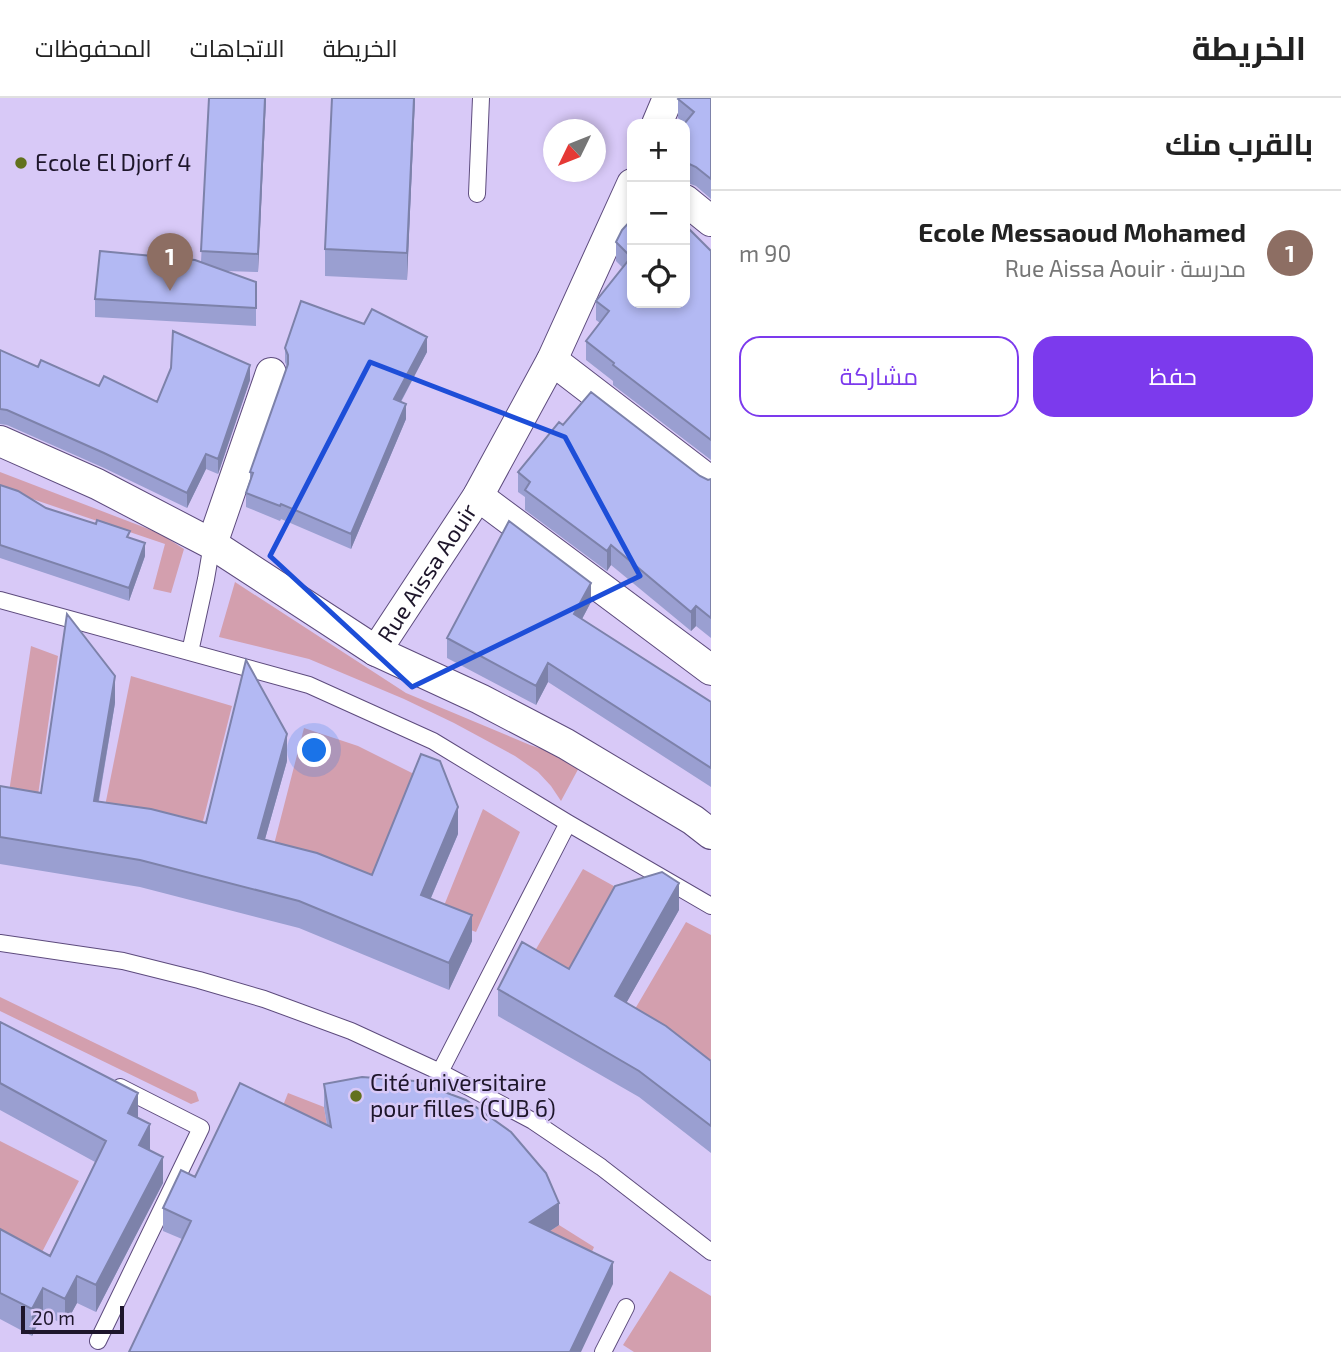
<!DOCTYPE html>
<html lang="ar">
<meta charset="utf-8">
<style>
body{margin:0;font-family:"Exo 2",Cairo,sans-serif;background:#f2f2f2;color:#222;direction:rtl}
.controls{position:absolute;right:21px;top:21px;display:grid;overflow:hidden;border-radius:14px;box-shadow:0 4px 10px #0003}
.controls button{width:63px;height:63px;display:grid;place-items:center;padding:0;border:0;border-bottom:2px solid #e0e0e0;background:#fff;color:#222;font:35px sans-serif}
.compass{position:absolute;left:543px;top:21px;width:63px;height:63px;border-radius:50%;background:#fff;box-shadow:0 4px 10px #0003;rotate:227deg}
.scale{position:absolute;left:21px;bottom:18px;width:103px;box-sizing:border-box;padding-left:7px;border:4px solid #1e162b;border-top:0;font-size:19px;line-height:24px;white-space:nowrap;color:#1e162b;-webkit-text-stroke:5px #d8c9f7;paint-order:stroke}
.you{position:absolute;left:315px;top:653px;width:24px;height:24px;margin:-18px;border:5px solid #fff;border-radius:50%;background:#1a73e8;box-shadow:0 0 0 10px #1a73e833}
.badge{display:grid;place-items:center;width:46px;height:46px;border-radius:50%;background:#7c3aed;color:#fff;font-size:23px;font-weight:700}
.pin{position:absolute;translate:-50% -58px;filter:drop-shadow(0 2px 4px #0008)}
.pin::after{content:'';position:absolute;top:37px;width:24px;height:21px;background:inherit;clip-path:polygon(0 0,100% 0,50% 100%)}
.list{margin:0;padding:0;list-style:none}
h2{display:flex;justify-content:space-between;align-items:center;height:91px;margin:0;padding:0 28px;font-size:30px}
h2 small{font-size:23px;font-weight:400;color:#767676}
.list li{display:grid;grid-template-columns:46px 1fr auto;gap:21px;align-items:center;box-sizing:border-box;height:126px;padding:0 28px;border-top:2px solid #e0e0e0}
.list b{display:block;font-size:26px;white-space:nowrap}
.list p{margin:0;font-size:23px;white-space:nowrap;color:#767676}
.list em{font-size:23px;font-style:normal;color:#767676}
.actions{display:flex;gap:14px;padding:21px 28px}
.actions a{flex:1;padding:16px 0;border:2px solid #7c3aed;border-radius:21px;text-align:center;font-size:24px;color:#7c3aed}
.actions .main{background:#7c3aed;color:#fff}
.icon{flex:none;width:38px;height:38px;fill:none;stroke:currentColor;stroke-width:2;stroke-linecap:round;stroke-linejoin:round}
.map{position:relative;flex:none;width:711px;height:1254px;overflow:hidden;direction:ltr}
header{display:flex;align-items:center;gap:42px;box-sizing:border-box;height:98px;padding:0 35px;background:#fff;border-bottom:2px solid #e0e0e0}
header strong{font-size:33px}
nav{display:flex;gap:38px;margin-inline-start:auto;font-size:24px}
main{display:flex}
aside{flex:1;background:#fff}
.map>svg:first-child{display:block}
.green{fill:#d39fae}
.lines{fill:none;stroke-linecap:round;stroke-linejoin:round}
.service-casing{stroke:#5d4b7d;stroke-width:18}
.minor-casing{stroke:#5d4b7d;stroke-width:32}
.service{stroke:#fff;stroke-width:16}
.minor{stroke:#fff;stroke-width:30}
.wall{fill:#9a9fd1}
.shaded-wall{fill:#7d82aa}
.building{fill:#b3b9f3;stroke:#7d82aa;stroke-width:2}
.marked{fill:none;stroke:#1d4ed8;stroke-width:5;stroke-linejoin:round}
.poi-dot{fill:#62711d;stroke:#d8c9f7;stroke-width:2.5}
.labels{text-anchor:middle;stroke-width:5;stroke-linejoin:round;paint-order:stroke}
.poi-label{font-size:23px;fill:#1e162b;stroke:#d8c9f7;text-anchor:start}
.street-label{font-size:23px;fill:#1e162b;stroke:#d8c9f7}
</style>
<header>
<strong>الخريطة</strong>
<nav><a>الخريطة</a><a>الاتجاهات</a><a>المحفوظات</a></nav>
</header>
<main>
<aside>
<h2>بالقرب منك<small></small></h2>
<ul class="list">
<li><span class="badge" style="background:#8d6e63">1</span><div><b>Ecole Messaoud Mohamed</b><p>مدرسة · Rue Aissa Aouir</p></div><em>90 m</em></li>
</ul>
<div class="actions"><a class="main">حفظ</a><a>مشاركة</a></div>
</aside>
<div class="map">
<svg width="711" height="1254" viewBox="0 0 711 1254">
<rect width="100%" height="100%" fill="#d8c9f7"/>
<path class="green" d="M0,374L159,435L184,451L171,495L153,491L165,446L0,390Z
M235,484L406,595L530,647L582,664L561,703L551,688L538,674L515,658L454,625L404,601L309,561L219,539Z
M31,548L58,558L35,718L6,714Z
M131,578L232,608L198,743L102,723Z
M304,630L358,648L416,677L367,795L270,762Z
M483,711L520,734L476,834L439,820Z
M583,771L621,792L561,883L529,863Z
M686,824L711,837V978L628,923Z
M0,899L196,994L199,1003L191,1006L0,913Z
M288,995L324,1009L331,1052L276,1025Z
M0,1043L79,1083L41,1156L0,1135Z
M559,1127L594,1149L584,1172L530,1146Z
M670,1173L711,1198V1254H634L623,1247Z"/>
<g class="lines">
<g class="service-casing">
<path id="service" d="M477,96L481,0
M0,502L309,587L433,643L568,725L711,808
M190,554L206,481L212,446
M0,845L123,863L199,882L264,901L351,933L440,974L533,1023L601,1069L711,1154
M440,974L568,725
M98,1243L201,1030L120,989
M603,1254L626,1209"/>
</g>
<g class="minor-casing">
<g id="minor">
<path d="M657,26L668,0"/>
<path d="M685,102L711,123"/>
<path d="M552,262L711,384"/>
<path id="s1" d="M0,343L97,386L212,446L376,553L478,398L552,262L632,86"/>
<path d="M478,398L711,572"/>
<path d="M212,446L271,275"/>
<path d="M376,553L480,601L566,646L693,722L711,736"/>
</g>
</g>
<use href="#service" class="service"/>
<use href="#minor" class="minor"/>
</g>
<path class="wall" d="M209,0H266L258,174L226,173L256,202V228L95,219V201L201,164Z
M415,0L407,182L325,178V151Z
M711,0V101L696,88L685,84V26L678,20V1Z
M616,144L711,153V362L613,287V283L586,262V243L600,225L596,222V203L623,170L616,163Z
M285,250L427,254L401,304L406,321L351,451L281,421L280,423L246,409V395L250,382V374L287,269L285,264Z
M0,252L38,269L99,288L157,304L250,282L218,376L206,371L187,410L104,370L7,327L0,326Z
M563,327L708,382L711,381V540L696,528L691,533L611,467L607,473L525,412V399L518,394V374Z
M0,387L46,410L130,440L145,458L129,503L0,460Z
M591,504L582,521L711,604V689L548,584L536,607L447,560V540Z
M115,605L99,703L206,725L287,663L265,741L372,777L458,736L431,800L472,843L449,892L299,830L140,789L0,766V688L41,695Z
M679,812L626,905L711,963V1055L639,999L498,918V891L569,871Z
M0,924L138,1020L163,1085L96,1214L77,1205L65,1227L43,1216L32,1238L0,1221V1131L50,1158L95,1064L0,1012Z
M324,986L559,1127L550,1133L613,1186L182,1141L163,1133V1110L195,1079L327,1027L324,1009Z"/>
<path class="shaded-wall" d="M265,0H266L258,174V156Z
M414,0H415L407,182V155Z
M427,239V254L394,316V301Z
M250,267V282L218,376V361Z
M406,306V321L351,451V436Z
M206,356V371L187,410V395Z
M145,445V458L129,503V490Z
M611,447V467L607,473V453Z
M591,485V504L574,536V516Z
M696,508V528L691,533V514Z
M548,565V584L536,607V588Z
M115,578V605L94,729V703Z
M287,636V663L258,766V740Z
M458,709V736L421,823V797Z
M679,785V812L615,925V898Z
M472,817V843L449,892V865Z
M138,995V1022L128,1015Z
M150,1026V1053L139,1047Z
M163,1059V1085L96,1214V1187Z
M559,1105V1127L530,1146V1124Z
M613,1164V1186L581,1254H570Z
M77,1178V1205L65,1227V1201Z
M43,1190V1216L32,1238V1211Z"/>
<path class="building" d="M209,0H265L258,156L201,153Z
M332,0H414L407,155L325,151Z
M679,0H711V81L696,69L685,64V26H684L694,14L678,1Z
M632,121V205H685V127L711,153V342L613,267L614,265L586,243L609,213L596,203L631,159L616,144L622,132Z
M100,153L195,162L256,184V210L95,201Z
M301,203L364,226L372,211L427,239L394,301L406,306L351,436L281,406L280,408L246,395L253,375L250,374L288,266V257L285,250Z
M173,233L250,267L218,361L206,356L187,395L104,355L7,312L0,311V252L38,269L41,262L99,288L104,278L157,304L171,270Z
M591,294L700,378L708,382L711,381V520L696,508L691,514L611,447L607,453L525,392L530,384L518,374L559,324L563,327Z
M0,387L18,393L46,410L96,426L97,422L130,433L127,439L145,445L129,490L0,447Z
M509,423L591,485L574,516L711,604V670L548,565L536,588L447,540Z
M67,516L115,578L94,703L151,711L206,725L246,562L287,636L258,740L317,755L372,777L421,656L440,663L458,709L421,797L472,817L449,865L299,803L140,762L0,739V688L41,695Z
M662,774L679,785L615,898L666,928L711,963V1028L639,973L498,891L522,844L569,871L615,788Z
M0,924L138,995L128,1015L150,1026L139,1047L163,1059L96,1187L77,1178L65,1201L43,1190L32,1211L0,1195V1131L50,1158L106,1043L0,985Z
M362,979L415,983L466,1002L511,1034L546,1075L559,1105L530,1124L613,1164L570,1254H129L191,1123L163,1110L181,1072L195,1079L240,985L331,1029L324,986Z"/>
<path class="marked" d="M370,264L565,339L640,478L412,589L270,458Z"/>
<g class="poi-dot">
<circle cx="21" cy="65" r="7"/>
<circle cx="356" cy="998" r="7"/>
</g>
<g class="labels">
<g class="poi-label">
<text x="35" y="73">Ecole El Djorf 4</text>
<text x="370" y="993">Cité universitaire<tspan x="370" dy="26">pour filles (CUB 6)</tspan></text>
</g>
<g class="street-label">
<text dy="8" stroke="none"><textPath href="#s1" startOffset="525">Rue Aissa Aouir</textPath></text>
</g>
</g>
</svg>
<div class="controls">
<button>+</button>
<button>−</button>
<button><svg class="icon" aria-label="locate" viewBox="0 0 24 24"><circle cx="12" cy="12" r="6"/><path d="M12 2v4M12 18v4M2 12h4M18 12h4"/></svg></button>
</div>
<svg class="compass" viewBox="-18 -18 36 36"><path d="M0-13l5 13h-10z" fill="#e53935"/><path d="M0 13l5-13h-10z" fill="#767676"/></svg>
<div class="scale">20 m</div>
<div class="you"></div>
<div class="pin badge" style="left:170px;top:193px;background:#8d6e63">1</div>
</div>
</main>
